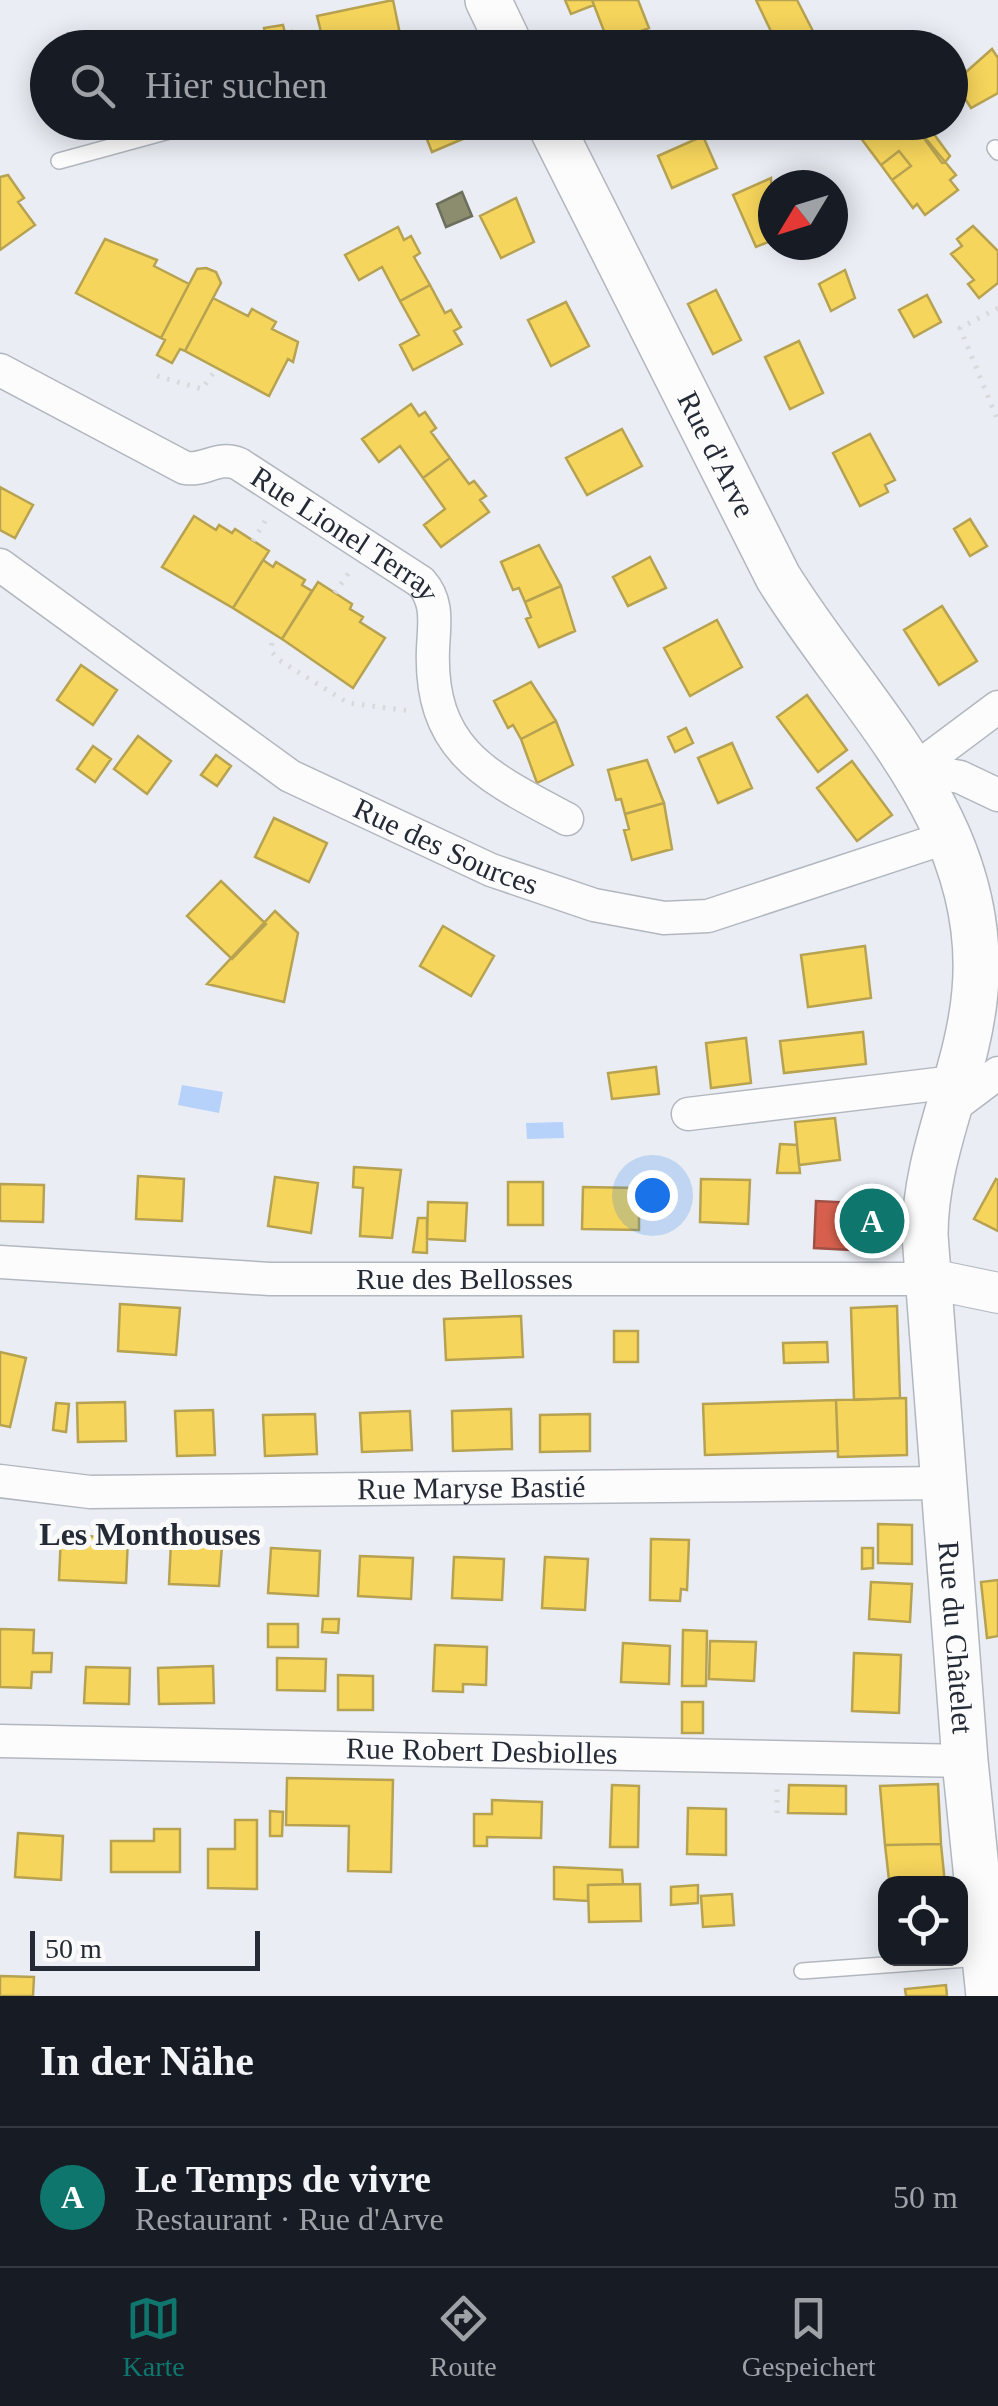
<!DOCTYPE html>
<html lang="de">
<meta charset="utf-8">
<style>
body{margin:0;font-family:Georgia,serif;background:#242831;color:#f1f3f6}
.controls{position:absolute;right:30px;bottom:30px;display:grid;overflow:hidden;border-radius:20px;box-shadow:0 5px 25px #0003}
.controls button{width:90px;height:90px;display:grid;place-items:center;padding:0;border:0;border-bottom:2px solid #363941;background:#171b24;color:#f1f3f6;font:50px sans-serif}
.compass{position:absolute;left:758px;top:170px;width:90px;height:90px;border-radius:50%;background:#171b24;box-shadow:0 5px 25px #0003;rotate:232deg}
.scale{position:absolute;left:30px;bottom:25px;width:230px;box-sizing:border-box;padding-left:10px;border:5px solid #242b36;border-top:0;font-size:28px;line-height:35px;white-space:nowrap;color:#242b36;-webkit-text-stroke:8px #f9faf9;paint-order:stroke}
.you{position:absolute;left:652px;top:1195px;width:35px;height:35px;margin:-25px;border:8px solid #fff;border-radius:50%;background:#1a73e8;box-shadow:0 0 0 15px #1a73e833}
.badge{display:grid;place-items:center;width:65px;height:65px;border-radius:50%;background:#0f766e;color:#fff;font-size:32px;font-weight:700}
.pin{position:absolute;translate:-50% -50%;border:5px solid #fff;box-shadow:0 2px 10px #0006}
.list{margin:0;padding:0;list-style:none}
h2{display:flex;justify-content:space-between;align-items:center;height:130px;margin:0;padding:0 40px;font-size:42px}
h2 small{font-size:32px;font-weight:400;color:#9ea1a6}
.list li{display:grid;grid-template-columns:65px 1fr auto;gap:30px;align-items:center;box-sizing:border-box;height:140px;padding:0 40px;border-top:2px solid #363941}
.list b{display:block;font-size:38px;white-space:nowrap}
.list p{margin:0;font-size:32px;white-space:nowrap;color:#9ea1a6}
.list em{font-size:32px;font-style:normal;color:#9ea1a6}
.icon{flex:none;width:55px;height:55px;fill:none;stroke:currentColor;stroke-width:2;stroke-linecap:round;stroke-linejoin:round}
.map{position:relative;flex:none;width:998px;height:1996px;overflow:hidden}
.search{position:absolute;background:#171b24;box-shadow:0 5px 25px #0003;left:30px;right:30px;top:30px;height:110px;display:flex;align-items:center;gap:25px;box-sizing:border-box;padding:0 35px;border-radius:55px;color:#9ea1a6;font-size:38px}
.sheet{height:270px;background:#171b24}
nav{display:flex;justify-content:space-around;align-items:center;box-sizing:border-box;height:140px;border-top:2px solid #363941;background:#171b24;font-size:28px;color:#9ea1a6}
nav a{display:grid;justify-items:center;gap:5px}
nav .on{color:#0f766e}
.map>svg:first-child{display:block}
.water{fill:#b6d2fb}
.homes{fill:#f6d55c;stroke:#b7a251;stroke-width:2.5}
.shops{fill:#d6604d;stroke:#a15046;stroke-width:2.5}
.industry{fill:#8c8c6e;stroke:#6d6f5d;stroke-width:2.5}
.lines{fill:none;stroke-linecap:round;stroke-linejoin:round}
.service-casing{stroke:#b2b7bf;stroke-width:18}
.minor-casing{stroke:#b2b7bf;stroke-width:35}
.tertiary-casing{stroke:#b2b7bf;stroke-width:42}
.secondary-casing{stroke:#b2b7bf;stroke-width:48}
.path{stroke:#d7d9da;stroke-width:5;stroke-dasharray:2.5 8;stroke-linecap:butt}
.service{stroke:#fcfcfd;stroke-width:15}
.minor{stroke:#fcfcfd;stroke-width:32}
.tertiary{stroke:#fcfcfd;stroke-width:40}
.secondary{stroke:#fcfcfd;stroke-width:45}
.labels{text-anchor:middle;stroke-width:10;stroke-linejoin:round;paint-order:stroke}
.street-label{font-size:30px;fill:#242b36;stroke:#f9faf9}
.neighbourhood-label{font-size:32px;font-weight:bold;fill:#242b36;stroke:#f9faf9}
</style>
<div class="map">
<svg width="998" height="1996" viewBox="0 0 998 1996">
<rect width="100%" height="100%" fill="#eaeef4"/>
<path class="water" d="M182,1085L223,1092L219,1113L178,1105Z
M563,1122L564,1138L527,1139L526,1123Z"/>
<path class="homes" d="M393,0L400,34L369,41L370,48H325L317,16Z
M565,0H592L594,5L571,14Z
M592,0H638L649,28L609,44Z
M756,0H797L815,35L779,48Z
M283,25L285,33L292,31L296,48H260L258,40L266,37L264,28Z
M992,49L998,58V93L971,108L950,75L962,66L966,72Z
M420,122H473L477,133L432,152Z
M862,122H912L956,175L950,180L958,190L925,215L917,204L913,208L892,180L911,166L899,151L881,165L860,137L868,131Z
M912,122H925L950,156L946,161L942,163Z
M703,136L717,168L672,188L658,156Z
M899,151L911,166L892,180L881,165Z
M8,175L24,198L18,202L35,225L0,250V177Z
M771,178L773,240L756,247L733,195Z
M516,198L534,242L501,258L480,216Z
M973,226L998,251V283L979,298L968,284L974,280L951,254L962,246L957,239Z
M398,227L404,240L411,236L420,253L414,257L430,285L400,301L382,267L359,280L345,255Z
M105,239L157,260L154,266L189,284L161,338L76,293Z
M804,245H826L807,254Z
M206,268L216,272L221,283L185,351L180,349L172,363L157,355L165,340L161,338L197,269Z
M845,270L855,298L831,311L819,284Z
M430,285L445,313L451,310L461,327L454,331L462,344L413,370L400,345L419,335L400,301Z
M716,290L741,340L713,354L688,304Z
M927,295L941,322L914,337L899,310Z
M213,298L248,316L252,309L276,322L272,329L298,342L293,362L288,359L269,396L185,351Z
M566,302L589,346L551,366L528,320Z
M799,341L823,393L790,409L765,357Z
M411,404L419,416L425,412L436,428L431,432L450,458L423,478L400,446L379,462L362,439Z
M622,429L642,466L587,495L566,458Z
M870,434L895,480L885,485L888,492L860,506L833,453Z
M450,458L469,484L474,481L486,496L480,500L489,512L441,547L424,525L445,509L423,478Z
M0,487L33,505L15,538L0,530Z
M194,516L216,530L219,525L232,533L235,529L269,551L233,608L162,567Z
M970,519L987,546L970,556L954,529Z
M539,545L561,586L525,602L519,588L513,590L501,562Z
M650,557L666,588L628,606L613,577Z
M263,560L273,567L276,562L305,580L302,585L312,591L282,639L233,608Z
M318,582L352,604L350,609L363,617L360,622L385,638L353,688L282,639Z
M561,586L575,631L539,647L526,619L531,617L525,602Z
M942,606L977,661L939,685L904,630Z
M717,620L742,667L690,696L664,648Z
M81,665L117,690L93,725L57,700Z
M531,682L556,721L521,739L513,725L508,728L494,701Z
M807,695L847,750L818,772L777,717Z
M556,721L573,765L537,783L521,739Z
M686,728L693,743L675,752L668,737Z
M138,736L171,761L147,794L114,769Z
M732,743L752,788L718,803L698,758Z
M93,746L111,759L95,782L77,769Z
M216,755L231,766L217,786L201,775Z
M647,760L664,803L625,814L621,799L616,800L608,770Z
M852,761L892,815L857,841L817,788Z
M664,803L672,849L632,860L624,830L629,829L625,814Z
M274,818L327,843L309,882L255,857Z
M221,881L266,924L232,959L187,916Z
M275,911L298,933L284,1002L207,984Z
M443,926L494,956L471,996L420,966Z
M865,946L871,998L808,1007L801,955Z
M863,1032L866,1064L784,1073L780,1041Z
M746,1038L751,1083L711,1088L706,1043Z
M656,1067L659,1094L612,1099L608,1073Z
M835,1118L840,1160L799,1165L795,1122Z
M780,1144L797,1145L800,1173H777Z
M354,1167L401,1170L392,1238L360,1236L363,1188L353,1187Z
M138,1176L184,1179L182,1221L136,1219Z
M275,1177L318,1183L311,1233L268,1226Z
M701,1179L750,1180L748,1224L700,1222Z
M996,1179L998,1180V1231L974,1219Z
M508,1182H543V1225H508Z
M0,1184L44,1185L43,1222L0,1221Z
M583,1187L639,1188V1230L582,1229Z
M428,1202L467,1203L465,1241L427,1239Z
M418,1218H427V1253L413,1252Z
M120,1304L180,1308L176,1355L118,1351Z
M897,1306L900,1398L854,1400L851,1308Z
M521,1316L523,1357L446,1360L444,1319Z
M614,1331H638V1362H614Z
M827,1342L828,1362L784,1363L783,1343Z
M0,1352L26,1358L10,1427L0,1425Z
M906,1398L907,1455L838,1457L836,1400Z
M836,1400L838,1451L705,1455L703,1404Z
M125,1402L126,1441L78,1442L77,1403Z
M56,1403L69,1404L66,1432L53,1430Z
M511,1409L512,1449L453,1451L452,1411Z
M213,1410L215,1455L177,1456L175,1411Z
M410,1411L412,1450L362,1452L360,1413Z
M315,1414L317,1454L265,1456L263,1415Z
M590,1414V1451L540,1452V1415Z
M878,1524L912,1525V1564L878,1563Z
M61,1535L128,1538L126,1583L59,1580Z
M651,1539L689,1540L687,1590L681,1589L680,1601L650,1600Z
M171,1542L222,1545L219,1586L169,1584Z
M271,1548L320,1551L318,1596L268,1593Z
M862,1548H873V1568L862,1569Z
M360,1556L413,1558L411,1599L358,1596Z
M454,1557L504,1559L502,1600L452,1598Z
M545,1557L588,1559L585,1610L542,1608Z
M998,1580V1636L987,1638L981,1582Z
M871,1582L912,1584L910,1622L869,1619Z
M323,1619H339L338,1633L322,1632Z
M268,1624H298V1647H268Z
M0,1629L34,1630L33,1653H52L51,1672H32L31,1688L0,1687Z
M683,1630L707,1631L706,1686H682Z
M710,1641L756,1642L754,1681L709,1679Z
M623,1643L670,1646L669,1684L621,1682Z
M435,1645L487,1647L486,1685L463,1684V1692L433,1691Z
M854,1653L901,1655L899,1713L852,1711Z
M277,1658L326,1659L325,1691L277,1690Z
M213,1666L214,1703L159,1704L158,1668Z
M86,1667L130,1668L129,1704L84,1703Z
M338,1675L373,1676V1710H338Z
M682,1702H703V1733H682Z
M287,1778L393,1780L391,1872L348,1871L349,1826L286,1825Z
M938,1784L941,1844L885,1845L880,1786Z
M612,1785L639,1786L638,1847H610Z
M789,1785L846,1786V1814L788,1813Z
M492,1800L542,1802L541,1838L487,1837V1846H474V1814H492Z
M688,1808L726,1809V1855L687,1854Z
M270,1811L283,1812L282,1836H270Z
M235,1820H257V1889L208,1888V1849H235Z
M154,1829H180V1872H111V1841H154Z
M18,1833L63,1836L61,1880L15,1877Z
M941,1844L945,1884L889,1880L885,1845Z
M554,1867L622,1870L623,1884L588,1885V1901L554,1899Z
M640,1884L641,1921L589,1922L588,1885Z
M698,1885V1903L671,1905V1887Z
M732,1894L734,1925L703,1927L701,1896Z
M0,1976L34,1977L33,1996H0Z
M946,1985L947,1996H906L905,1989Z"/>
<path class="shops" d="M857,1192L887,1195L883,1246L871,1251L814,1248L816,1201L857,1203Z"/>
<path class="industry" d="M462,192L472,216L446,227L437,204Z"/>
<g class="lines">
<g class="service-casing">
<path id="service" d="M995,148L998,152
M59,161L202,122
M802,1971L981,1958"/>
</g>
<g class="minor-casing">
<g id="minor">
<path id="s1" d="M0,370L185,468C206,471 218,455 239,464L421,582C439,602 434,624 433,649C429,751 488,777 567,819"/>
<path id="s2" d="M0,565L290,776L491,870L594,905L664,918L708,916L951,836"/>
<path d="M915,769L998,707"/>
<path d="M915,769L960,777L998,795"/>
<path d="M945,1113L998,1073"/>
<path d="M688,1114L954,1082"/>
<path id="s3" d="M0,1262L270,1279H931"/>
<path id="s4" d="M0,1481L90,1492L943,1483"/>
<path id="s5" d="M0,1741L965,1761"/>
</g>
</g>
<g class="tertiary-casing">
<path id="tertiary" d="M931,1279L998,1293"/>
</g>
<g class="secondary-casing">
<g id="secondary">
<path d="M488,0L511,48"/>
<path id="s6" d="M549,122L778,577C859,708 990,822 975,991C968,1075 925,1150 925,1235L965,1761L989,1996"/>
</g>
</g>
<path class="path" d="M998,308L960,328L998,421
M157,376L202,389L217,368
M253,541L267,518
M335,593L350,571
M272,643L271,651L279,660L348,703L411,711
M777,1813V1786"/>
<use href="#service" class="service"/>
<use href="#minor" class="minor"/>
<use href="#tertiary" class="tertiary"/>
<use href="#secondary" class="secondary"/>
</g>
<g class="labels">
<g class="street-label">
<text dy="10" stroke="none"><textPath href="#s6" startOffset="372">Rue d'Arve</textPath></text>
<text dy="10" stroke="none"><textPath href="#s1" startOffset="392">Rue Lionel Terray</textPath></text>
<text dy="10" stroke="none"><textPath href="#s2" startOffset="530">Rue des Sources</textPath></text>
<text dy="10" stroke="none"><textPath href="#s3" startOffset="465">Rue des Bellosses</textPath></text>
<text dy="10" stroke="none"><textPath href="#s4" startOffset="472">Rue Maryse Bastié</textPath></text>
<text dy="10" stroke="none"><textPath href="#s6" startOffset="1632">Rue du Châtelet</textPath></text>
<text dy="10" stroke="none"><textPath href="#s5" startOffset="482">Rue Robert Desbiolles</textPath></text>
</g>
<g class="neighbourhood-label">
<text x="150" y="1545">Les Monthouses</text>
</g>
</g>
</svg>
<div class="controls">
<button><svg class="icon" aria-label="locate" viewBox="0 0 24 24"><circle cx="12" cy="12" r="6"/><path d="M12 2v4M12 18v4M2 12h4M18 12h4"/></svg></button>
</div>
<svg class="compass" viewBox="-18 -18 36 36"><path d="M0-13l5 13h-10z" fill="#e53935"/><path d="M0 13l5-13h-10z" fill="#9ea1a6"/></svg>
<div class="scale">50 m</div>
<div class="you"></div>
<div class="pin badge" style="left:872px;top:1221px">A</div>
<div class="search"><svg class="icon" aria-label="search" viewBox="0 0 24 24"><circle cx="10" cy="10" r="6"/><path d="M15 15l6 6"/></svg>Hier suchen</div>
</div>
<section class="sheet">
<h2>In der Nähe<small></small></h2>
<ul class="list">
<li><span class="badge">A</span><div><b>Le Temps de vivre</b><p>Restaurant · Rue d'Arve</p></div><em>50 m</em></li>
</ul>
</section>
<nav>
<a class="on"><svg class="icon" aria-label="map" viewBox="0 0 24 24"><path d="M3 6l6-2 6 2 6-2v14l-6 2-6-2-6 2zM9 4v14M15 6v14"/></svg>Karte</a>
<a><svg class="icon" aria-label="directions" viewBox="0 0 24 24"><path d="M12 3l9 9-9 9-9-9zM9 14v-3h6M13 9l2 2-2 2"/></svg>Route</a>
<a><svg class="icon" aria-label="saved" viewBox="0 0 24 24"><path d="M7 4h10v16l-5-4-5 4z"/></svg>Gespeichert</a>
</nav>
